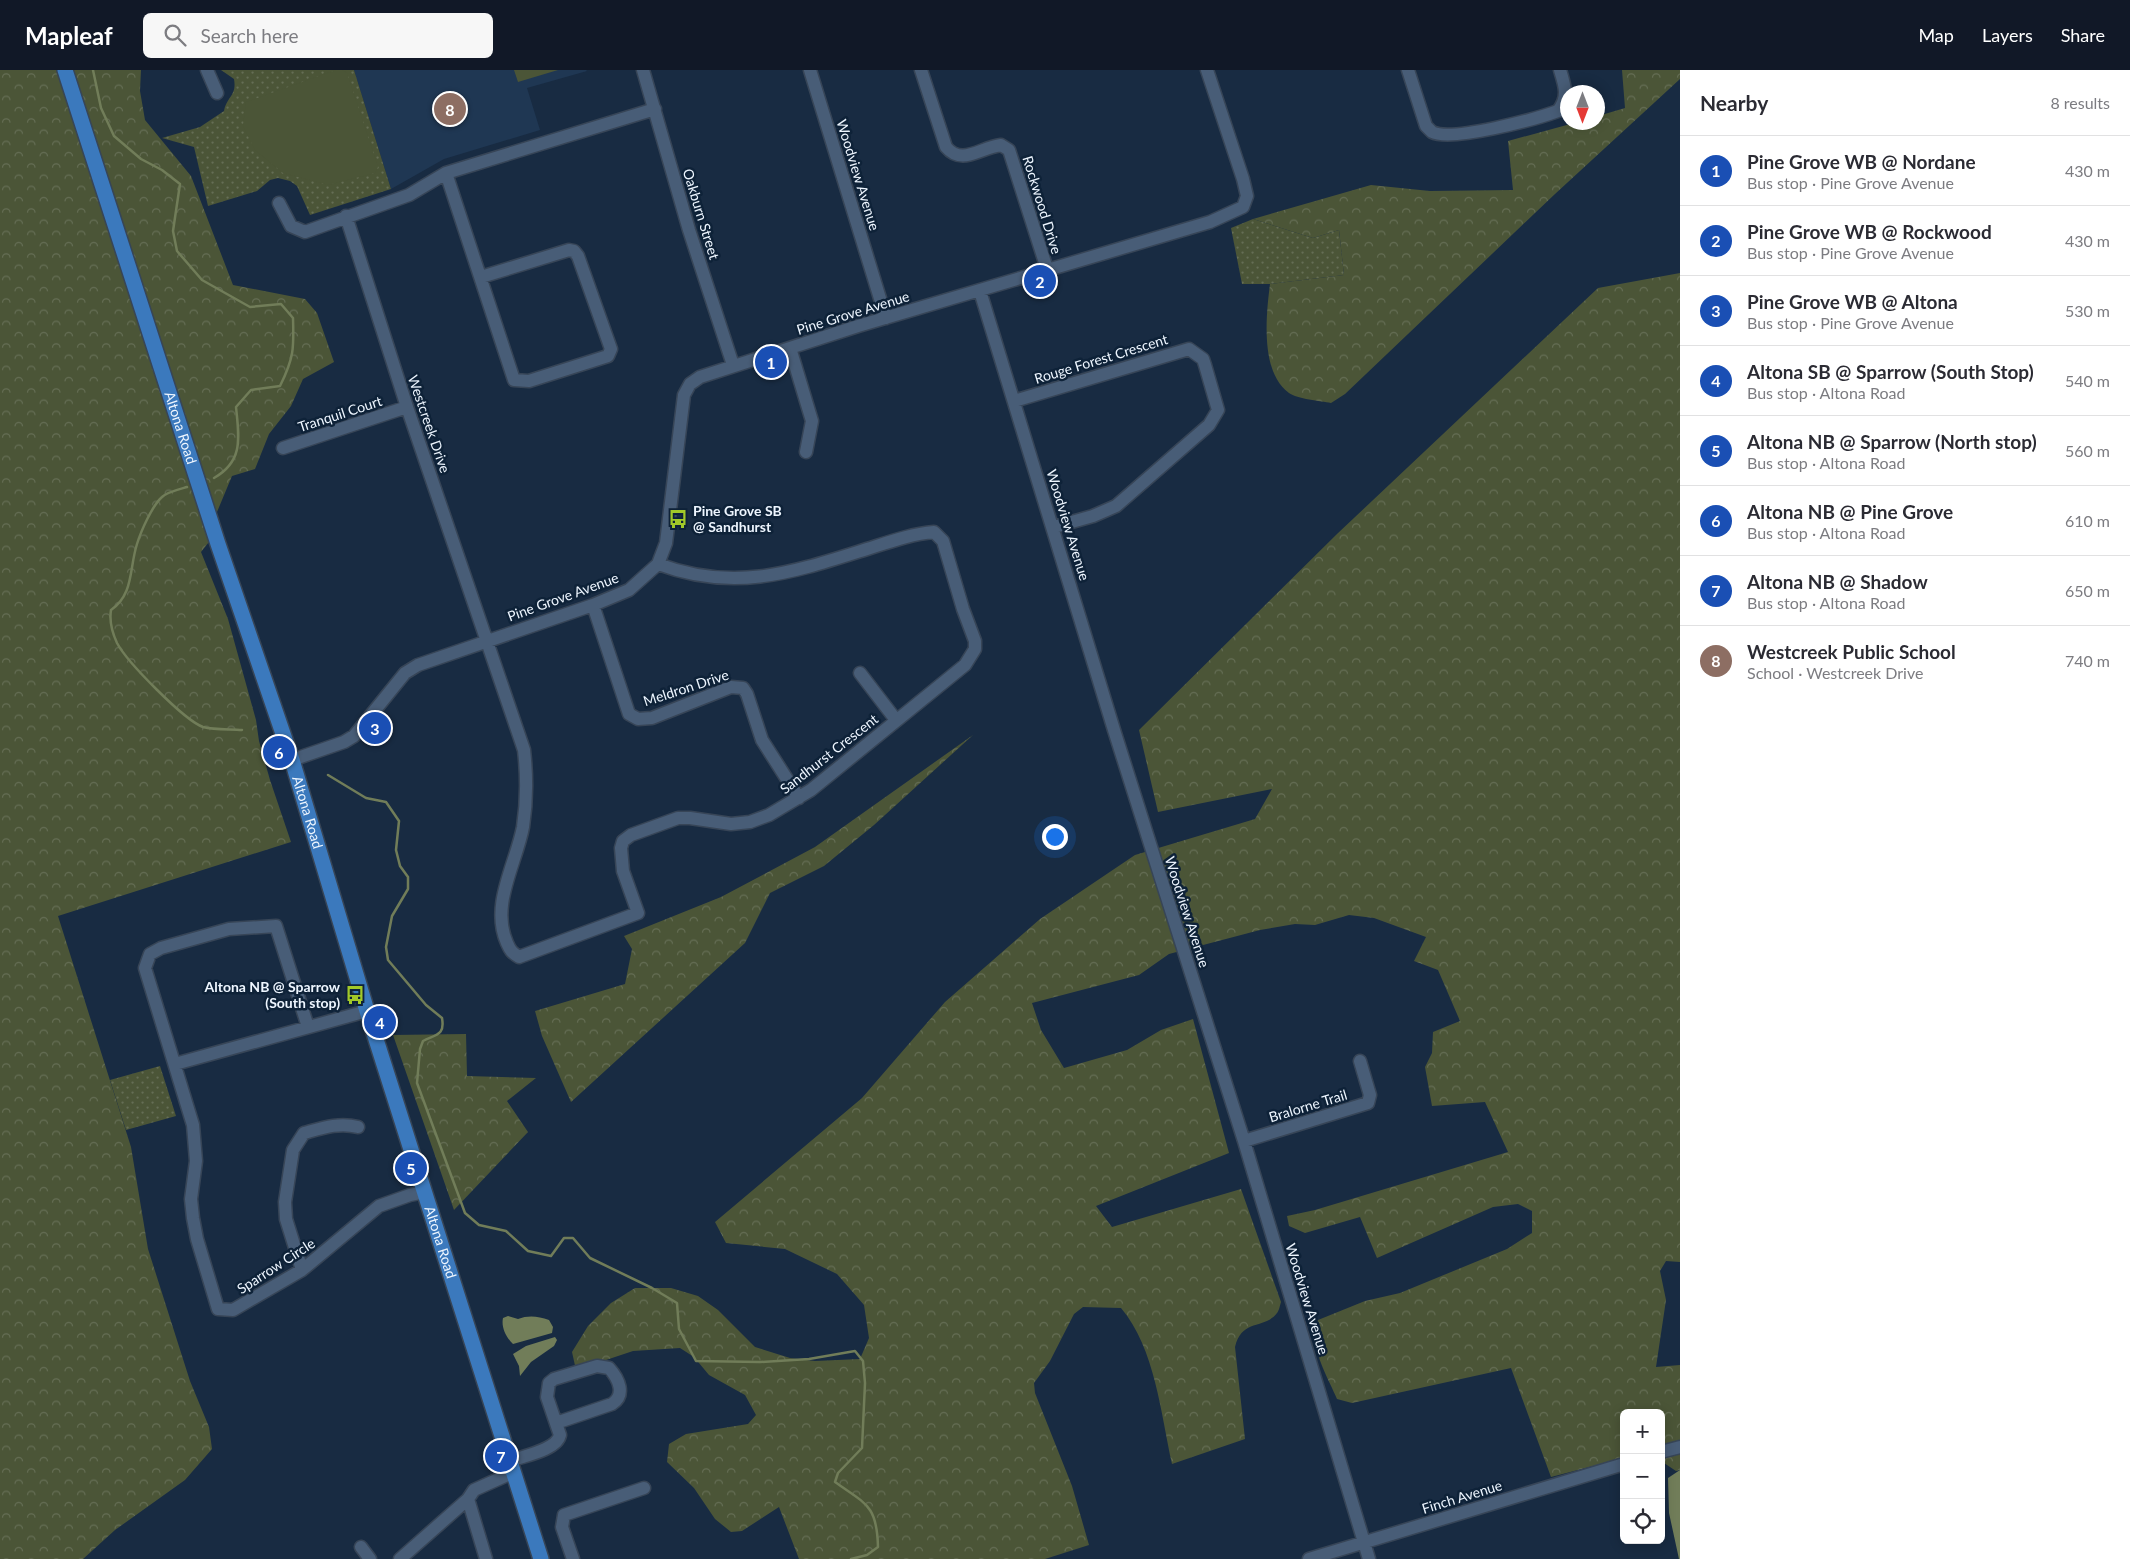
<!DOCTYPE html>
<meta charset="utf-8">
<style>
body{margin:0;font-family:Lato,sans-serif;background:#f7f7f7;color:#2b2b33}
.controls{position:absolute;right:15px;bottom:15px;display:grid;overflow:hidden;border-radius:8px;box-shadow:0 2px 12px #0003}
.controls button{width:45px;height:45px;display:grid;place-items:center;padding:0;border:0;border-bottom:1px solid #e1e1e2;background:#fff;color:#2b2b33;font:25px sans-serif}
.compass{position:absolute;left:1560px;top:15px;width:45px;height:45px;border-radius:50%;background:#fff;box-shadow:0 2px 12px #0003;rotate:180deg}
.you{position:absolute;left:1054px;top:766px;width:18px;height:18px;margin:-12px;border:4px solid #fff;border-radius:50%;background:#1a73e8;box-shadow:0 0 0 8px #1a73e833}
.badge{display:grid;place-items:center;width:32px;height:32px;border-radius:50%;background:#111827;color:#fff;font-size:16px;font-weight:700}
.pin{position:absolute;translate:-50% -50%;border:2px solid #fff;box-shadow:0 1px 5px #0006}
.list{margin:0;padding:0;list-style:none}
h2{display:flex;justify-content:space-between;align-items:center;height:65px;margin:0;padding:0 20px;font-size:21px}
h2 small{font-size:16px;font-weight:400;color:#7c7c81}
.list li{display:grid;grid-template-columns:32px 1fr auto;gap:15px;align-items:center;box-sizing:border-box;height:70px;padding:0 20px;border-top:1px solid #e1e1e2}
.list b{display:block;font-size:19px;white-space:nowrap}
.list p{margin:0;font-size:16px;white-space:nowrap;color:#7c7c81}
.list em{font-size:16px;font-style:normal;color:#7c7c81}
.icon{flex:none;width:28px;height:28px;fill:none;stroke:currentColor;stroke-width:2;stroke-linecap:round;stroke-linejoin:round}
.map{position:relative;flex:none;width:1680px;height:1489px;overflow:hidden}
header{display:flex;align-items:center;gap:30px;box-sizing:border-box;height:70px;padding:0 25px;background:#111827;color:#fff}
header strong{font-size:24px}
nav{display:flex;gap:28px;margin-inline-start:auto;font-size:18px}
.search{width:350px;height:45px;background:#f7f7f7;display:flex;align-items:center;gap:12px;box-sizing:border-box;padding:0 18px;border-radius:8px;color:#7c7c81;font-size:19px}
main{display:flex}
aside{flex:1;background:#fff}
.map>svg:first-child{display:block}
.built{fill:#1f3753}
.forest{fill:url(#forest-crowns)}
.park{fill:url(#park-dots)}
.pitch{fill:#4b5537}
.water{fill:#717d59}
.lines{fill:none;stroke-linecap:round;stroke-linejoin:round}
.stream{stroke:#717d59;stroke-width:2.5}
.minor-casing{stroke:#374557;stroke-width:15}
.major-casing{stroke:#374557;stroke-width:18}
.minor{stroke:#485d77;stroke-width:12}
.major{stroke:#3b79bd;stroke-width:15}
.labels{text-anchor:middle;stroke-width:5;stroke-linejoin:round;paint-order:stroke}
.street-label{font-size:14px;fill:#eef6ff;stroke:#0e2238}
.poi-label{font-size:14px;font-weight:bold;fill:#eef6ff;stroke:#0e2238;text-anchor:start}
</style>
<header>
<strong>Mapleaf</strong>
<div class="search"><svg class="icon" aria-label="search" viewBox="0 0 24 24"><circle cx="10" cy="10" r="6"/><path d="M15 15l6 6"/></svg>Search here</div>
<nav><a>Map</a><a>Layers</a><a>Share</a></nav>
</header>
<main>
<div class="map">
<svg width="1680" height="1489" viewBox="0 0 1680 1489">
<defs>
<pattern id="forest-crowns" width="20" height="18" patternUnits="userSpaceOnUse" patternTransform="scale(1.25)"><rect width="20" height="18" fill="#4b5537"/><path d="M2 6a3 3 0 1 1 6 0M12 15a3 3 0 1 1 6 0" fill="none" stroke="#656e55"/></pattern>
<pattern id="park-dots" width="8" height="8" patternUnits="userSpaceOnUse" patternTransform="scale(1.25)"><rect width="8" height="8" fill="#4b5537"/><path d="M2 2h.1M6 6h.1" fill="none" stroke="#656e55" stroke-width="1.8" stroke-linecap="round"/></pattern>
</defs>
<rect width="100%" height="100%" fill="#182b42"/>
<path class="built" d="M354,0H586L587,1L527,18L540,60L444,89L391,119Z"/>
<path class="forest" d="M0,0H141L140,21L145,50L191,106L233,215L305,229L317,243L334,292L303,309L291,336L269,364L255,399L232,406L217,442L216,463L201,482L228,549L256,650L259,671L270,710L291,772L58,846L131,1077L148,1179L190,1311L209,1357L212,1379L185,1410L115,1460L83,1489H0Z
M1622,0H1680V9L1555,124L1345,324L1331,333C1321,331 1297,329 1289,323C1260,302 1266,246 1270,214L1344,205L1339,160L1313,168L1253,149L1371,115L1430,121L1513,120L1508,71L1574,53L1598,52V46L1625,38Z
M1680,203V1192L1666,1191L1660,1201L1666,1230L1656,1297L1680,1295V1400L1676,1401L1661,1391V1343H1624V1388L1551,1407L1511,1298L1352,1333L1337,1329C1327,1305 1308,1276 1318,1250L1365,1231L1400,1223L1507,1179L1532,1163V1141L1518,1134L1493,1137L1377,1188L1360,1147L1305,1163L1289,1156L1287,1146L1315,1140L1508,1082L1485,1032L1432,1036L1425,997L1432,983L1433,962L1460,951L1438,900L1414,891L1426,867L1374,848L1349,845L1315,855L1295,854L1260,860L1169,884L1139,905L1032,933L1041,960L1064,998L1127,980L1161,960L1193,949L1229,1083L1096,1136L1112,1157L1241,1119L1281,1232C1280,1235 1279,1241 1277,1243C1264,1260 1242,1248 1235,1277L1245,1369L1172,1394C1161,1344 1155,1278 1121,1238L1083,1237L1074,1244L1050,1291L1034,1313L1035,1323L1072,1416L1089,1475L1045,1489H799L779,1437L742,1461L731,1462L715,1449L694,1418L667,1392L669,1374L686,1364L748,1354L756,1345L745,1325L709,1305L694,1287L680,1278L633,1281L576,1300L572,1282L588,1256L611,1233L635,1218H671L698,1226L718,1240L755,1277L790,1288L815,1291L860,1289L869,1268L864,1235L837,1204L785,1179L726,1173L715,1152L862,1028L945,932L1040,849L1135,785L1255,749L1272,719L1158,742L1139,660L1337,464L1598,218Z
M973,665L874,755L824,796L770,823L745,873L571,1032L542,966L535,941L625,914L632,879L624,866L721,827L815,777Z
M466,964L467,1006L536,1008L507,1031L528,1062L454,1140L393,965Z"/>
<path class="park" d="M221,0H354L391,119L310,145L297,116L290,111L278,108L270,110L257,121L208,136L194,77L162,68L200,57L224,41C227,26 237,26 234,9Z
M1253,149L1313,168L1339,160L1344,205L1270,214H1242L1231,158Z
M160,996L176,1046L126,1060L110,1010Z"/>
<path class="pitch" d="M336,0H342L347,3L378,97L375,103L328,115L283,103L255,80L243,56L246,32Z
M514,0H558L518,12Z"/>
<path class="water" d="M508,1246L518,1249C528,1245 538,1246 549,1250L553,1257L552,1263L513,1274C506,1267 501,1257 503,1248Z
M555,1267L557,1270L554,1276L531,1292L520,1306L519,1296L513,1284L526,1276Z
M1680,1400V1489H1679L1669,1443L1668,1408Z"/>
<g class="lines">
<path class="stream" d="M93,0L101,38L114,66L141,89L162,100L180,114L173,161L177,181L202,210L250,237L281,234L293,248C294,278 294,288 280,316L251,320L236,337C239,367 244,391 214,408
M187,417C180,419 167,422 162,427C152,436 141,461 137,474C129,499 134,524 111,540C109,552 112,562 117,573C127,592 184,650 203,657C215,660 230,659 242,660
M328,705L366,728L386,732L399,751L396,780L400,796L408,807V819L392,846L386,877L388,890L426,935L442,948C445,965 437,964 423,971L420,979L417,1013L465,1143L479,1155L506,1161L528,1181L551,1186L564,1168H573L590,1188L652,1218L677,1233L679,1259L696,1291L760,1292L809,1289L855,1281L863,1291L865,1313L862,1378L838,1403L835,1412C866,1434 877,1435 878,1477L867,1485L851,1489"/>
<g class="minor-casing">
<path id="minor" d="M207,0L217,23
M643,0L689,160L733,295
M810,0L886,248
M921,0L946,77C962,96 979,78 1001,75L1009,80L1047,199
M1408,0L1426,56C1427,57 1431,61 1432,62C1452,72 1536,49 1558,41C1569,27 1565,16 1560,0
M446,103L514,310L529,311L608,286L611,279L578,186L574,181L569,180L481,207
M279,133L291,156L305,162L409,125L446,103L655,39
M346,146L407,337L524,680C527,706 527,731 523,757C516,794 490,835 507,873C510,880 512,883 519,887L638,843L623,801L621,778L623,771L631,765L678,748H690L731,754L750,752L769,745L811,720L965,595L975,579V571L963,539L943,471L934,462C911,464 889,472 867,479C794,502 735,523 658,494
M980,221L1114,660L1244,1071L1369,1489
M790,278L812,351L806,382
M1014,331L1189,279L1203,289L1205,295L1218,340L1209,355L1116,436L1093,446L1054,457
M283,378L407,337
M593,535L629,644L638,649L652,648L731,617L743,618L747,624L762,670L799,728
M860,603L896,650
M292,690L344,672L354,666L405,603L418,595L593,535L629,520L658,494L666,473L684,325L690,314L700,307L858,256L1210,152L1243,137L1247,126L1243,109L1207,0
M308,957L276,856L229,859L161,878L150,884L145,898L193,1055L196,1091L191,1129L193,1148L197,1169L218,1239L233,1240L302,1200L379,1136L410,1125L425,1122
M175,994L367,941
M1244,1071L1368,1033L1370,1025L1360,991
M302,1200L286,1149L285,1132L293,1080L304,1063C322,1058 339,1052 358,1057
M1661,1382L1680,1377
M510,1391C523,1386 557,1380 560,1365L547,1327L549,1313L554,1309L597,1296L609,1298C619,1309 626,1325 612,1334L556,1353
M468,1429L486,1489
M361,1477L370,1489
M400,1489L468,1429L474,1420L514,1402
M573,1489L562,1457L564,1445L644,1418
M1309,1489L1624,1394"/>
</g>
<g class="major-casing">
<g id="major">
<path id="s1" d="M65,0L218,474L292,690L367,941L541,1489"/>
</g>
</g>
<use href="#minor" class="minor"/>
<use href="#major" class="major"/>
</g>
<defs>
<g id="bus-bare" transform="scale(1.5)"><path d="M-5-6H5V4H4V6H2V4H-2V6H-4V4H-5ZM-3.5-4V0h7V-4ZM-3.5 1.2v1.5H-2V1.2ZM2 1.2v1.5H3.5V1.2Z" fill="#a2c929" stroke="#0e2238" stroke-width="2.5" paint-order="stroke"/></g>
</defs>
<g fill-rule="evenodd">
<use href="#bus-bare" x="678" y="449"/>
<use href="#bus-bare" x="355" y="925"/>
</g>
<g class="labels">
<g class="street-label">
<text transform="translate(858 105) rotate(73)" y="5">Woodview Avenue</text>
<text transform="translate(1042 135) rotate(73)" y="5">Rockwood Drive</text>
<text transform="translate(701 144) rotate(73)" y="5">Oakburn Street</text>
<text transform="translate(853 243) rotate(-17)" y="5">Pine Grove Avenue</text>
<text transform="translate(1101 289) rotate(-17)" y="5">Rouge Forest Crescent</text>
<text transform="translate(340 344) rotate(-18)" y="5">Tranquil Court</text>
<text transform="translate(429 354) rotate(71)" y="5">Westcreek Drive</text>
<text dy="5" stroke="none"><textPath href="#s1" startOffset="376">Altona Road</textPath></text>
<text transform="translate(1068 455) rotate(73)" y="5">Woodview Avenue</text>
<text transform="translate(563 527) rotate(-20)" y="5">Pine Grove Avenue</text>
<text transform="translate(686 618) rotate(-18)" y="5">Meldron Drive</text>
<text transform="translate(829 684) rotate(-38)" y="5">Sandhurst Crescent</text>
<text dy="5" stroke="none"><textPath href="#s1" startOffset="781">Altona Road</textPath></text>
<text transform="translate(1187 842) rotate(72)" y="5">Woodview Avenue</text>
<text transform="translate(1308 1036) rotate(-17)" y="5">Bralorne Trail</text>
<text dy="5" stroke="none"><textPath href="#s1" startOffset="1231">Altona Road</textPath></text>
<text transform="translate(276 1196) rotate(-33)" y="5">Sparrow Circle</text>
<text transform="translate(1307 1229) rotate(73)" y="5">Woodview Avenue</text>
<text transform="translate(1462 1427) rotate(-17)" y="5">Finch Avenue</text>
</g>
<g class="poi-label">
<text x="693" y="446">Pine Grove SB<tspan x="693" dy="16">@ Sandhurst</tspan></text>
<text x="340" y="922" text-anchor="end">Altona NB @ Sparrow<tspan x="340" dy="16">(South stop)</tspan></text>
</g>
</g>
</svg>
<div class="controls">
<button>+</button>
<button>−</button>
<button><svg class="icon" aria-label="locate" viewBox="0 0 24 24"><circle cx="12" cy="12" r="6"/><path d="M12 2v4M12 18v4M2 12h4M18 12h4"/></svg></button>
</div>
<svg class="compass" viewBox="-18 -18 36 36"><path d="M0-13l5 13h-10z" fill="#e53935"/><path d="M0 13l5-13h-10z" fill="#7c7c81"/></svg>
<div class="you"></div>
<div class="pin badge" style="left:771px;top:292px;background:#1a4fb4">1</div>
<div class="pin badge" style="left:1040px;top:211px;background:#1a4fb4">2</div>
<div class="pin badge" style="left:375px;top:658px;background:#1a4fb4">3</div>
<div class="pin badge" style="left:380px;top:952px;background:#1a4fb4">4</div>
<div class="pin badge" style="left:411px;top:1098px;background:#1a4fb4">5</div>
<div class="pin badge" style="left:279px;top:682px;background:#1a4fb4">6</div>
<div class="pin badge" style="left:501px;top:1386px;background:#1a4fb4">7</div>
<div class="pin badge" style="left:450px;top:39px;background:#8d6e63">8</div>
</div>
<aside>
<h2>Nearby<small>8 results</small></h2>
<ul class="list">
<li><span class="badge" style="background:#1a4fb4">1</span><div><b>Pine Grove WB @ Nordane</b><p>Bus stop · Pine Grove Avenue</p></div><em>430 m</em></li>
<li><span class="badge" style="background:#1a4fb4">2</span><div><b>Pine Grove WB @ Rockwood</b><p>Bus stop · Pine Grove Avenue</p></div><em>430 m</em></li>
<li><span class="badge" style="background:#1a4fb4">3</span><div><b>Pine Grove WB @ Altona</b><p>Bus stop · Pine Grove Avenue</p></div><em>530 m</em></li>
<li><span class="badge" style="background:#1a4fb4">4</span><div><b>Altona SB @ Sparrow (South Stop)</b><p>Bus stop · Altona Road</p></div><em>540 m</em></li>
<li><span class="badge" style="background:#1a4fb4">5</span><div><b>Altona NB @ Sparrow (North stop)</b><p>Bus stop · Altona Road</p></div><em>560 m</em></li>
<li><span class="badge" style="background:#1a4fb4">6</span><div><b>Altona NB @ Pine Grove</b><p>Bus stop · Altona Road</p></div><em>610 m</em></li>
<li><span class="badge" style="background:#1a4fb4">7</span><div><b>Altona NB @ Shadow</b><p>Bus stop · Altona Road</p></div><em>650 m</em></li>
<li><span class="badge" style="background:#8d6e63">8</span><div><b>Westcreek Public School</b><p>School · Westcreek Drive</p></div><em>740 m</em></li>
</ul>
</aside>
</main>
